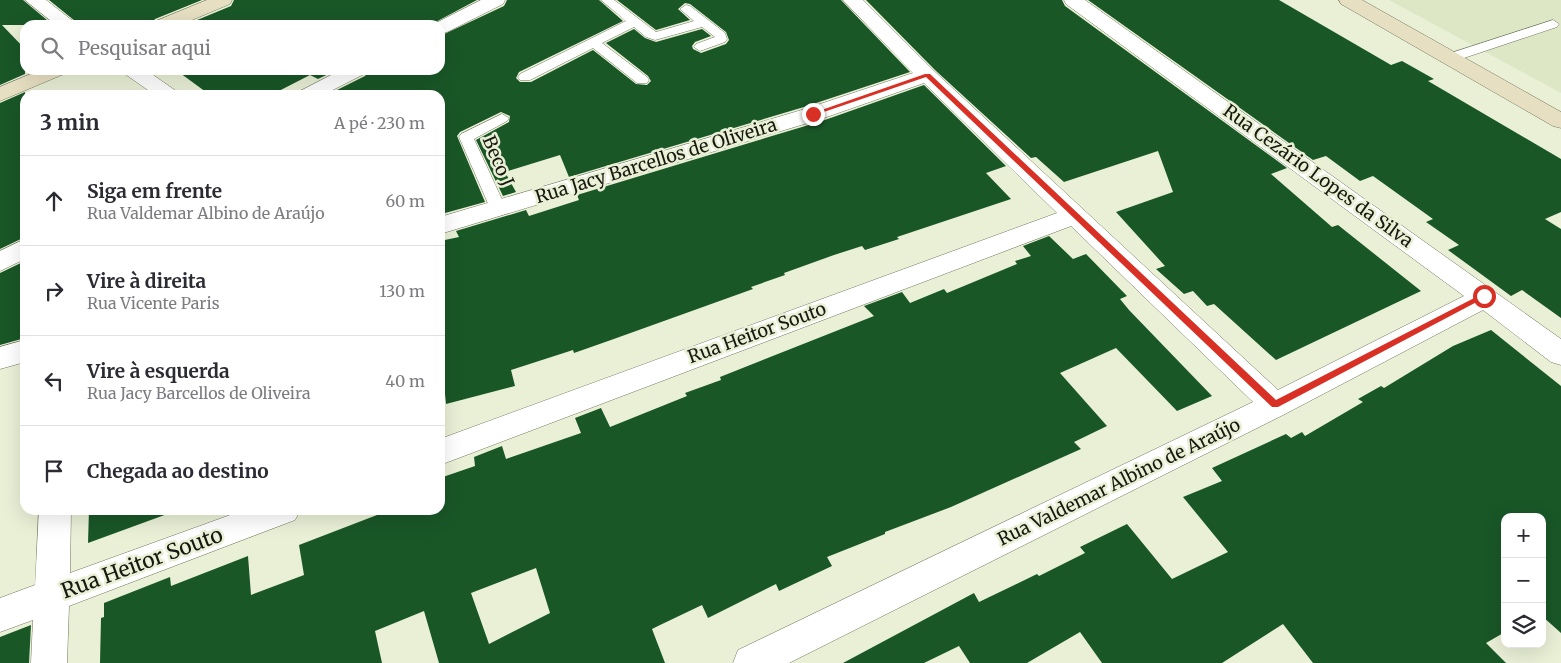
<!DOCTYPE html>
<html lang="pt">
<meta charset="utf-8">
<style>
body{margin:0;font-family:Merriweather,serif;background:#f2f2f3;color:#2b2b33}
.controls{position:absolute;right:15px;bottom:15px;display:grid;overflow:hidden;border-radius:10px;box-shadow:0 5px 20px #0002}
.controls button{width:45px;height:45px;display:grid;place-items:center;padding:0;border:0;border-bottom:1px solid #e1e1e2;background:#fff;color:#2b2b33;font:25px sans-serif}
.stop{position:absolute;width:15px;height:15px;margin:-11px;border:4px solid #d93025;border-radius:50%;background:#fff}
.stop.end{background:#d93025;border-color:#fff;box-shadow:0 1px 5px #0008}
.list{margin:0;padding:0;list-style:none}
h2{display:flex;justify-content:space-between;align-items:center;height:65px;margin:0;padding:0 20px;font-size:21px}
h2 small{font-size:16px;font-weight:400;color:#7c7c81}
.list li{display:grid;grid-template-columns:32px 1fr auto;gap:15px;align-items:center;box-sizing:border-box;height:90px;padding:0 20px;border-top:1px solid #e1e1e2}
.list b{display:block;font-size:19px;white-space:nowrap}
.list p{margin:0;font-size:16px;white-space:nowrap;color:#7c7c81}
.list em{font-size:16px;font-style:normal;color:#7c7c81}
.icon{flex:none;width:28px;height:28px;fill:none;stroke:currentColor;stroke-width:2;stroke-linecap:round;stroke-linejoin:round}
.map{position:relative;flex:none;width:1561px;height:663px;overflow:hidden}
.search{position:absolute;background:#fff;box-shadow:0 5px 20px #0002;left:20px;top:20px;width:425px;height:55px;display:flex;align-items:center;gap:12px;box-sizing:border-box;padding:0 18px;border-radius:15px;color:#7c7c81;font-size:19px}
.panel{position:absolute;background:#fff;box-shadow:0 5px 20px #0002;left:20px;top:90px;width:425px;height:425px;border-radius:15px}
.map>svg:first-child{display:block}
.built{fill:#dde7c5}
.building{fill:#195727;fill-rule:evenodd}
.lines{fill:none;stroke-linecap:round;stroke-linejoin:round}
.lane-casing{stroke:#717760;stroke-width:1}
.street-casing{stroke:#717760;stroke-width:1}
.secondary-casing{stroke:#717760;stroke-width:1}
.lane{fill:#fff;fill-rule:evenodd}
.street{fill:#fff;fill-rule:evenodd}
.secondary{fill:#e7dfc2;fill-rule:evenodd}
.route{fill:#d93025}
.labels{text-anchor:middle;stroke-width:5;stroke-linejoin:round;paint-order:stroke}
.street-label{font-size:18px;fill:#171910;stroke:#e9f0d6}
.near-street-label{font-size:21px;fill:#171910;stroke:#e9f0d6}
</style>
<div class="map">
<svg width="1561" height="663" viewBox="0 0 1561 663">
<rect width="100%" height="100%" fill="#e9f0d6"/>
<path class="built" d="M1389,0H1561V93Z"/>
<path class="building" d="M0,0H23L53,25H2L25,49V74L0,85Z
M49,0H202L155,19L151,25H80Z
M234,0H477L430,25H185L231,6Z
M507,0H599L623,21L519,72L516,78L520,82H531L593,50L636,84L647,85L651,81L648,76L606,43L634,29L645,38L656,42L702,29L711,36L695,42L692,46L693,49L701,53L726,44L729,40L726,32L690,4L685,3L678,9L690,20L656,30L617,0H841L910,72L804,107L569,177L560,155L505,172L516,192L503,196L476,140L509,122L510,116L501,112L460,132L457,136L485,202L445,213L440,204V95H347L337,90L365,76L369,70H440V36L504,6Z
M866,0H1062L1065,6L1287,168L1271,174L1332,227L1338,225L1421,291L1276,360L1214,304L1207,306L1193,291L1184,294L1156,269L1165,266L1116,212L1173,192L1158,151L1064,182L1036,157L1031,158L935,70Z
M1088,0H1279L1391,65L1402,61L1434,79L1428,81L1561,159V212L1545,219L1561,229V318L1522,290L1511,296L1448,250L1459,245L1426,222L1433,219L1373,176L1360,181L1326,156L1313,160Z
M186,70H337L318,79L310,75L271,95H210L180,73Z
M924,85L1006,166L986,173L1011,199L897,237L899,239L865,250L862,246L834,255L784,273L785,275L751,287L753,289L611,340L574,353L573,350L511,370L515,386L446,404L442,365L440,366V241L459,237L456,231L526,210L529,216L579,200L577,195L822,121Z
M25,92V237L0,249V103Z
M1049,236L1073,259L1086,254L1127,296L1120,299L1129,310L1212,396L1177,411L1116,348L1060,373L1107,426L1074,442L1081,449L951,507L885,532V534L827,557L832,566L779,591L776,584L708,618L702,605L658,626L652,629L665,663H439L424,611L375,631L382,663H100L101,618L104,617V603L170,577L171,586L248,556L251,595L304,575L299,545L390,510H440V478L475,466L474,457L502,446L506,459L581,433L575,418L601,408L610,427L687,396L685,393L721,380L720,377L874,316L864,306L902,292L910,303L944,289L947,293L1017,264L1015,261L1031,256L1023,246ZM536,568L550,613L489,644L471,593Z
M25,261V338L0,345V273Z
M1491,330L1561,386V633L1542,616V517H1505V632L1486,643L1506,663H1313L1283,624L1222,663H1102L1080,632L1027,663H970L959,646L924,663H843L974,593L979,602L1037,574L1039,576L1085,553L1080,547L1127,524L1172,579L1228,552L1183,497L1222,481L1212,468L1286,434L1291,438L1302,432L1305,436L1363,402L1358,399L1381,386L1384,388L1453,346Z
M89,510H170V513L88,543Z
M31,625L29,663H0V637Z"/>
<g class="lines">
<g class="lane-casing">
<path id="lane" d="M601,0H614L656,32L694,21L680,9L686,5L690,6L725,33L727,39L725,42L700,51L694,47L696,44L715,37L702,27L655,40L646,37L634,27L602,43L647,77L649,80L647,83H637L593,48L530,80H520L518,77L520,74L626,21Z
M1553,20L1559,24L1557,27L1455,61H1445L1444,58L1445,55Z
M502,114L509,118L507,121L474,139L506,208L503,212L498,213L493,212L490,208L459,137L461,134Z"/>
</g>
<g class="street-casing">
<path id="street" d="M25,0H46L78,25H56Z
M481,0H505L503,4L447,32L440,34V25H432Z
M843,0H863L934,71L1278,390L1464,296L1066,4L1064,0H1085L1561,339V365L1551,362L1483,310L1285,414L789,663H733L738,650L1253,402L1071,226L440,465V439L1057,213L924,83L821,119L440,234V217L805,109L913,73Z
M122,70H146L176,91L180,95H155L125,74Z
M341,70H367L364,74L323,95H296L300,91Z
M25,239V259L0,271V251Z
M25,340V362L0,369V347Z
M39,510H71L70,573L244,510H300L295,520L69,606L67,663H31L33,620L0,632V598L35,585Z"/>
</g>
<g class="secondary-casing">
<path id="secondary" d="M207,0H232L230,4L180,25H153L156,21Z
M1339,0H1362L1561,112V128L1553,126L1341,4Z
M40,70H67L64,74L0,101V87Z"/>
</g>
<use href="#lane" class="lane"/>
<use href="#street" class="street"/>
<use href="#secondary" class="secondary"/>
</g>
<path class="route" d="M925,74H930L1276,400L1482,294H1487L1488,296L1278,407H1272L926,77L815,115L810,114Z"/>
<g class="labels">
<g class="street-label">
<text transform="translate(498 161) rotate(67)" y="6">Beco J</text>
<text transform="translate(656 161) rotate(-17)" y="6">Rua Jacy Barcellos de Oliveira</text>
<text transform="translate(1318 176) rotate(36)" y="6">Rua Cezário Lopes da Silva</text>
<text transform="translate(757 333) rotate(-20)" y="6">Rua Heitor Souto</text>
<text transform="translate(1119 482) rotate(-26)" y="6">Rua Valdemar Albino de Araújo</text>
</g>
<g class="near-street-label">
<text transform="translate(142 563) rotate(-20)" y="7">Rua Heitor Souto</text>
</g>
</g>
</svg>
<div class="controls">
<button>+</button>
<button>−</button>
<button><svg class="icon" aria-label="layers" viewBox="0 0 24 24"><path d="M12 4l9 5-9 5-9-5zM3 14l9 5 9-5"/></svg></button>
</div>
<div class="stop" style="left:1484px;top:296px"></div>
<div class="stop end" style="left:813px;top:114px"></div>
<div class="search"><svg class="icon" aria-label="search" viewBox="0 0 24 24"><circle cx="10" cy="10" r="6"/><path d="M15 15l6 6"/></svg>Pesquisar aqui</div>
<section class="panel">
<h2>3 min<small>A pé · 230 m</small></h2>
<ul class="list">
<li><svg class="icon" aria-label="ahead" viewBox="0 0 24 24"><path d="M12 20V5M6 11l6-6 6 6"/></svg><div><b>Siga em frente</b><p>Rua Valdemar Albino de Araújo</p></div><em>60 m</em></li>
<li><svg class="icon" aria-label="right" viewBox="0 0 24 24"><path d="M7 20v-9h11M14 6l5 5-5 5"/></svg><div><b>Vire à direita</b><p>Rua Vicente Paris</p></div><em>130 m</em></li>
<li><svg class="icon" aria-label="left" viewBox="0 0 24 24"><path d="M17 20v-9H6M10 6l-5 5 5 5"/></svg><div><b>Vire à esquerda</b><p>Rua Jacy Barcellos de Oliveira</p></div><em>40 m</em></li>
<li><svg class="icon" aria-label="arrive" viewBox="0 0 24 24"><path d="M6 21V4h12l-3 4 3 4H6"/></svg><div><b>Chegada ao destino</b></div></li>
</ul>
</section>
</div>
